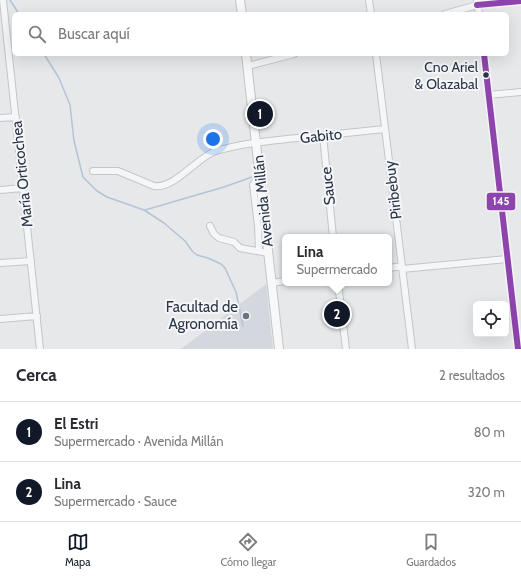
<!DOCTYPE html>
<html lang="es">
<meta charset="utf-8">
<style>
body{margin:0;font-family:Cabin,sans-serif;background:#f2f2f3;color:#2b2b33}
.controls{position:absolute;right:12px;bottom:12px;display:grid;overflow:hidden;border-radius:6px;box-shadow:0 4px 16px #0002}
.controls button{width:36px;height:36px;display:grid;place-items:center;padding:0;border:0;border-bottom:1px solid #e1e1e2;background:#fff;color:#2b2b33;font:20px sans-serif}
.you{position:absolute;left:213px;top:139px;width:14px;height:14px;margin:-10px;border:3px solid #fff;border-radius:50%;background:#1a73e8;box-shadow:0 0 0 6px #1a73e833}
.badge{display:grid;place-items:center;width:26px;height:26px;border-radius:50%;background:#111827;color:#fff;font-size:13px;font-weight:700}
.pin{position:absolute;translate:-50% -50%;border:2px solid #fff;box-shadow:0 1px 4px #0006}
.popup{position:absolute;left:282px;top:234px;width:110px;height:52px;box-sizing:border-box;display:grid;place-content:center;border-radius:6px;background:#fff;filter:drop-shadow(0 1px 3px #0005);font-size:13px;white-space:nowrap;color:#7c7c81}
.popup b{font-size:15px;color:#2b2b33}
.popup::after{content:'';position:absolute;left:50%;top:100%;margin-left:-8px;border:8px solid transparent;border-top-color:#fff}
.list{margin:0;padding:0;list-style:none}
h2{display:flex;justify-content:space-between;align-items:center;height:52px;margin:0;padding:0 16px;font-size:17px}
h2 small{font-size:13px;font-weight:400;color:#7c7c81}
.list li{display:grid;grid-template-columns:26px 1fr auto;gap:12px;align-items:center;box-sizing:border-box;height:60px;padding:0 16px;border-top:1px solid #e1e1e2}
.list b{display:block;font-size:15px;white-space:nowrap}
.list p{margin:0;font-size:13px;white-space:nowrap;color:#7c7c81}
.list em{font-size:13px;font-style:normal;color:#7c7c81}
.icon{flex:none;width:22px;height:22px;fill:none;stroke:currentColor;stroke-width:2;stroke-linecap:round;stroke-linejoin:round}
.map{position:relative;flex:none;width:521px;height:349px;overflow:hidden}
.search{position:absolute;background:#fff;box-shadow:0 4px 16px #0002;left:12px;right:12px;top:12px;height:44px;display:flex;align-items:center;gap:10px;box-sizing:border-box;padding:0 14px;border-radius:6px;color:#7c7c81;font-size:15px}
.sheet{height:172px;background:#fff}
nav{display:flex;justify-content:space-around;align-items:center;box-sizing:border-box;height:56px;border-top:1px solid #e1e1e2;background:#fff;font-size:11px;color:#7c7c81}
nav a{display:grid;justify-items:center;gap:2px}
nav .on{color:#111827}
.map>svg:first-child{display:block}
.built{fill:#d4d7dd}
.lines{fill:none;stroke-linecap:round;stroke-linejoin:round}
.stream{stroke:#b4c4d5;stroke-width:1.5}
.minor-casing{stroke:#c4c6c8;stroke-width:8}
.major-casing{stroke:#c2c5c8;stroke-width:10}
.minor{stroke:#f5f6f7;stroke-width:6}
.major{stroke:#f8f8f8;stroke-width:8}
.bus-1-casing{stroke:#f4f6f9;stroke-width:9}
.bus-1{stroke:#8e44ad;stroke-width:6}
.bus-dot{fill:#2b3445;stroke:#f4f6f9;stroke-width:1.5}
.poi-dot{fill:#6c737f;stroke:#f4f6f9;stroke-width:1.5}
.labels{text-anchor:middle;stroke-width:4;stroke-linejoin:round;paint-order:stroke}
.bus-label{font-size:14px;fill:#2b3445;stroke:#f4f6f9;text-anchor:end}
.street-label{font-size:15px;fill:#2b3445;stroke:#f4f6f9}
.poi-label{font-size:15px;fill:#2b3445;stroke:#f4f6f9;text-anchor:end}
.line-badge{stroke:#f4f6f9;stroke-width:1.5}
.badge-label{font-size:11px;text-anchor:middle;font-weight:bold;fill:#fff}
</style>
<div class="map">
<svg width="521" height="349" viewBox="0 0 521 349">
<rect width="100%" height="100%" fill="#e6e8ea"/>
<path class="built" d="M266,284L273,349H181Z"/>
<g class="lines">
<path class="stream" d="M10,0L19,14
M44,54L59,78L70,105L74,141L83,177L97,191L107,197L144,210L164,223L185,241L193,252L197,255L208,258L221,264L225,268L236,292L243,326
M145,210L224,187L252,177"/>
<g class="minor-casing">
<path id="minor" d="M3,0L40,349
M369,0L371,14
M477,0L479,14
M445,14L477,5L521,1
M376,54L412,349
M484,54L518,349
M248,66L294,54
M488,95L521,92
M0,118L16,117
M323,135L333,237
M93,171H118L154,186C175,189 197,157 216,151C243,143 270,141 297,138C327,135 356,132 385,129
M0,190L23,188
M210,226L214,234L219,238L234,242L240,248L268,253
M259,251L258,226L253,185L255,182L260,181
M0,263L31,261
M389,268L402,266
M402,269L507,259
M271,283L285,281
M338,283L346,349
M0,319L37,316"/>
</g>
<g class="major-casing">
<path id="major" d="M240,0L242,14
M246,54L279,349"/>
</g>
<use href="#minor" class="minor"/>
<use href="#major" class="major"/>
<g class="bus-1-casing">
<path id="bus-1" d="M477,5L521,1
M484,54L518,349"/>
</g>
<use href="#bus-1" class="bus-1"/>
</g>
<circle class="bus-dot" cx="486" cy="75" r="3.5"/>
<circle class="poi-dot" cx="246" cy="316" r="4"/>
<g class="labels">
<g class="bus-label">
<text x="478" y="72">Cno Ariel<tspan x="478" dy="17">&amp; Olazabal</tspan></text>
</g>
<g class="street-label">
<text transform="translate(321 136) rotate(-6)" y="5">Gabito</text>
<text transform="translate(22 174) rotate(-96)" y="5">María Orticochea</text>
<text transform="translate(328 186) rotate(-96)" y="5">Sauce</text>
<text transform="translate(393 190) rotate(-97)" y="5">Piribebuy</text>
<text transform="translate(263 201) rotate(-96)" y="5">Avenida Millán</text>
</g>
<g class="poi-label">
<text x="238" y="312">Facultad de<tspan x="238" dy="17">Agronomía</tspan></text>
</g>
</g>
<rect class="line-badge" x="486" y="192" width="30" height="19" rx="4" fill="#8e44ad"/>
<g class="badge-label">
<text x="501" y="205">145</text>
</g>
</svg>
<div class="controls">
<button><svg class="icon" aria-label="locate" viewBox="0 0 24 24"><circle cx="12" cy="12" r="6"/><path d="M12 2v4M12 18v4M2 12h4M18 12h4"/></svg></button>
</div>
<div class="you"></div>
<div class="pin badge" style="left:260px;top:114px">1</div>
<div class="pin badge" style="left:337px;top:314px">2</div>
<div class="popup"><b>Lina</b>Supermercado</div>
<div class="search"><svg class="icon" aria-label="search" viewBox="0 0 24 24"><circle cx="10" cy="10" r="6"/><path d="M15 15l6 6"/></svg>Buscar aquí</div>
</div>
<section class="sheet">
<h2>Cerca<small>2 resultados</small></h2>
<ul class="list">
<li><span class="badge">1</span><div><b>El Estri</b><p>Supermercado · Avenida Millán</p></div><em>80 m</em></li>
<li><span class="badge">2</span><div><b>Lina</b><p>Supermercado · Sauce</p></div><em>320 m</em></li>
</ul>
</section>
<nav>
<a class="on"><svg class="icon" aria-label="map" viewBox="0 0 24 24"><path d="M3 6l6-2 6 2 6-2v14l-6 2-6-2-6 2zM9 4v14M15 6v14"/></svg>Mapa</a>
<a><svg class="icon" aria-label="directions" viewBox="0 0 24 24"><path d="M12 3l9 9-9 9-9-9zM9 14v-3h6M13 9l2 2-2 2"/></svg>Cómo llegar</a>
<a><svg class="icon" aria-label="saved" viewBox="0 0 24 24"><path d="M7 4h10v16l-5-4-5 4z"/></svg>Guardados</a>
</nav>
